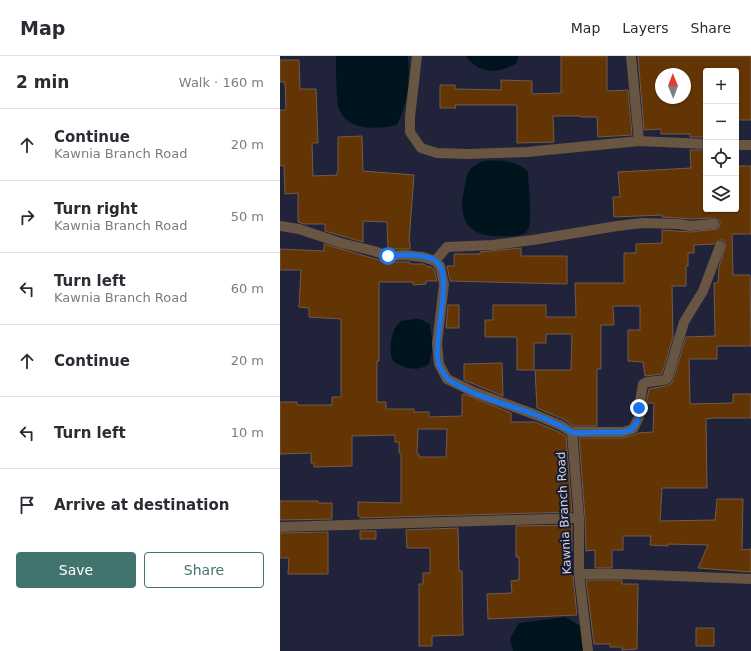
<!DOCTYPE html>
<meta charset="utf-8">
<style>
body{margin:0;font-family:"DejaVu Sans",sans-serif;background:#f2f2f3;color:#2b2b33}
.controls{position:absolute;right:12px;top:12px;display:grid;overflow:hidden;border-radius:4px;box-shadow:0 1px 3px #0004}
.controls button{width:36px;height:36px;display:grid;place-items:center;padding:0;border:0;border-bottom:1px solid #e1e1e2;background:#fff;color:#2b2b33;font:20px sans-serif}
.compass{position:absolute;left:375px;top:12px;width:36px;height:36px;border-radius:50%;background:#fff;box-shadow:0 1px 3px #0004;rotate:359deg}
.stop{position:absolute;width:12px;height:12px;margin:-9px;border:3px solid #1a73e8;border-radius:50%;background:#fff}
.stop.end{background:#1a73e8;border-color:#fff;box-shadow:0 1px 4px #0008}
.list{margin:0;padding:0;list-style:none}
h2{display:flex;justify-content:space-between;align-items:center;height:52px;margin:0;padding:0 16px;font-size:17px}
h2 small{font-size:13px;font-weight:400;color:#7c7c81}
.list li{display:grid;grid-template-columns:26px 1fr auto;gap:12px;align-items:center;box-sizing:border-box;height:72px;padding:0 16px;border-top:1px solid #e1e1e2}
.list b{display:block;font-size:15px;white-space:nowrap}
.list p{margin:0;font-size:13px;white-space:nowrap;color:#7c7c81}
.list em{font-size:13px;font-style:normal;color:#7c7c81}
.actions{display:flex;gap:8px;padding:12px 16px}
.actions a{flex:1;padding:9px 0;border:1px solid #42746f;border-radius:4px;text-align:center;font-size:14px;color:#42746f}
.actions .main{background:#42746f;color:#fff}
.icon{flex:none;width:22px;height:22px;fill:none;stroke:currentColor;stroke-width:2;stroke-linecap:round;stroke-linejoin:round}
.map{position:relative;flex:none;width:471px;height:595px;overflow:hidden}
header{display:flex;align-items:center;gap:24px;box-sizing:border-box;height:56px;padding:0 20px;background:#fff;border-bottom:1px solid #e1e1e2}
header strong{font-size:19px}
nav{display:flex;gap:22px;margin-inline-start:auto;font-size:14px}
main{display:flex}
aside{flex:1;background:#fff}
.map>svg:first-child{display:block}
.water{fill:#00141d}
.building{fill:#633404;stroke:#735b4a;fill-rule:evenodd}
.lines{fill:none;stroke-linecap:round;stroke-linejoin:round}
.minor{stroke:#685642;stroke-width:10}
.route{stroke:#1a73e8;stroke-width:5}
.labels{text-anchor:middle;stroke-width:4;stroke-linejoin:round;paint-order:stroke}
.street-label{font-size:12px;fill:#d1d4e3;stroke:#181a2f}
</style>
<header>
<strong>Map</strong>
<nav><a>Map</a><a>Layers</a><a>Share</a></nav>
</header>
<main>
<aside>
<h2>2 min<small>Walk · 160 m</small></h2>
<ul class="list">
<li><svg class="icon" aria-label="ahead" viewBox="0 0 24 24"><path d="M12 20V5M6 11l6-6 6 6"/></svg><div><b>Continue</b><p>Kawnia Branch Road</p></div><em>20 m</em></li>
<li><svg class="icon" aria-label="right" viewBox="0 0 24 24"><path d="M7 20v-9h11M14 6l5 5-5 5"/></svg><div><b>Turn right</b><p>Kawnia Branch Road</p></div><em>50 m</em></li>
<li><svg class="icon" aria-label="left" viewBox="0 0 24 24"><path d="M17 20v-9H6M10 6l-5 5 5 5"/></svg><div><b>Turn left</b><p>Kawnia Branch Road</p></div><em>60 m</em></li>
<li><svg class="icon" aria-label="ahead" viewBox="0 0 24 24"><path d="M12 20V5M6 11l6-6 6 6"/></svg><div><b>Continue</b></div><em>20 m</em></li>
<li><svg class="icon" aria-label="left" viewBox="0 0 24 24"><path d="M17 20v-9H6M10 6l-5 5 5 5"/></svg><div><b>Turn left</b></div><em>10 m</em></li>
<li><svg class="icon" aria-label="arrive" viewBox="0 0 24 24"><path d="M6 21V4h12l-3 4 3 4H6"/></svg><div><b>Arrive at destination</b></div></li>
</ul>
<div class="actions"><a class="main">Save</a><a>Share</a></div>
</aside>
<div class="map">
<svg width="471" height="595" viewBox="0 0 471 595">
<rect width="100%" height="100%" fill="#21233a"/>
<path class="water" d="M56,0H128C130,25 128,46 117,69C98,73 68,76 59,53C57,50 58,45 57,41C56,27 56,14 56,0Z
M186,0H238L237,7C223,15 209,19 195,9C191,6 188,4 186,0Z
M204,105C218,104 238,104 248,116C248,128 253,165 248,174C244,180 235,180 228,180C195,183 176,170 184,135C188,117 185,113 204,105Z
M134,263H140L150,268L153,291L149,308C143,312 136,314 128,312C124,311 118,309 114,306C108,299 111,280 115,272C116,270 119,267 121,265Z
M285,561L302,571L306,595H233L230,583L239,567Z"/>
<path class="building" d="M281,0H327V35L348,34L352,79L318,81L317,61H301V60H273L274,86L237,87V49H175L176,52H160V29H175V33L221,34V24L252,25V38L281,37Z
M358,0H471V64H456V15H426V23H423L426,81H410V78H381V73L364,74ZM381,18H405V42H381Z
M0,4H19L20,33H36L38,87H32L33,120L57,119V116H58V81L82,80L83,115L134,119L129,186H130V193H108L107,166L83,165V186L45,175V168H24L18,166V137L5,138L4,109L0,110V54H6L5,26H0Z
M410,94H426V153H456V112H459V110H471V178H452L453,219H470L471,290H437V303H409L410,348L453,347V338H471V362H434L426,363L427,432H382L380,465L435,464L437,443H463L462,494L471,493V516L418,512L428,489L388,488V490L370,489L371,480H343V494H332V512H315V494L306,495L305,461L299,382H343L355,379L358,377L373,376L374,347H366L369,333L386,330L392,327L406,281L435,280L434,227H438L439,211L446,189L443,184H439L434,188L414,189V197H408V210H406V230H392L393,281L382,318L365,320L363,306L348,305V274H360V250H333L334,269H321V313H317V370H294L283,363L257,352L255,314H291L292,278H266V287H254V314H237V281H205V264H213V249H266V261H296L295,227H344V197H356V188L382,187V174L411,176L438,173L440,168V165L434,162L410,163L399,162L382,161V159L334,161L333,141H340L338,116L411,112Z
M44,188L106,206H130V208H144L146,210L151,211L154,213L157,225H146V228L133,229V226H99V305H97V346H106V353H134V356H149V361L182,360V339L184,338L231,357V366H255L277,375L286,380L292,456L80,462V460H78V446L121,447V397H119V386H115V379L72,380V410L34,411V407H31V397L0,398V346H17V349H52V341H61V263L29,261V252L19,251L21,214H0V193L44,195ZM138,373H167L166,401H139V398H137Z
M241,192V200H287V228L170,225L167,210H174V198H200V196Z
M168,249H179V272H166Z
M222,307L223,340L184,324V308Z
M0,445H38V447H52V463L0,464Z
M292,469V495H290L291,520H293L297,559L208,563L207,538L232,537L231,525L239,524V501H236V470Z
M178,472L179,515H182L183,579L152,580V590H139V528H143V517H150V492H127L126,474Z
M80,475H96V483H80Z
M48,476V518H8L9,502H0V477Z
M306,524H342V528H358L357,593L342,594V591H330V588H314Z
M416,572H434V590H416Z"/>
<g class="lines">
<path class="minor" d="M137,0L130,61V76L141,92L157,97L188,98L247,96L359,85L426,88
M351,0L359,85
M456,89H471
M0,170L19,173L61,187L94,195L108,200L125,199L143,201L155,205L160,210L164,228L157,288L159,308L167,323L194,336L256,359L280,369L292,376L299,462V518L308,595
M155,205L167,191L213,189L253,184L337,170L363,167L399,168L410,170L434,168
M292,376H343L353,373L359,361L360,345L363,328C370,324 380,326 387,323L404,266L423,235L440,190
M0,471L299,462
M299,518H342L471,523"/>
</g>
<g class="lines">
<path class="route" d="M108,200C121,199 145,197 156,205C175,220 151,284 159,309C161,313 165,321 169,324C195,341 227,348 256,359C264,362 273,366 281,370C284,371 288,374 291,376C299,378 316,376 325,376C346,377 359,378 359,352"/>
</g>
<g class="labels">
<g class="street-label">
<text transform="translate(284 457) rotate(-93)" y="4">Kawnia Branch Road</text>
</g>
</g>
</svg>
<div class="controls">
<button>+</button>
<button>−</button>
<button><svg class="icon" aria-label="locate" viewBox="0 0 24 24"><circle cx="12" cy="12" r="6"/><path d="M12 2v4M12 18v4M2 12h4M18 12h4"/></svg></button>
<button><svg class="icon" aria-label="layers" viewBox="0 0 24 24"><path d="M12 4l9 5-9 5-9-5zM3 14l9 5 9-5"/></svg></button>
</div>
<svg class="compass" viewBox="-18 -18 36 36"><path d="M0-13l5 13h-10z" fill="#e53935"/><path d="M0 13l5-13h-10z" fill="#7c7c81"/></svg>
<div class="stop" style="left:108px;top:200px"></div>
<div class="stop end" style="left:359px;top:352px"></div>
</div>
</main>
